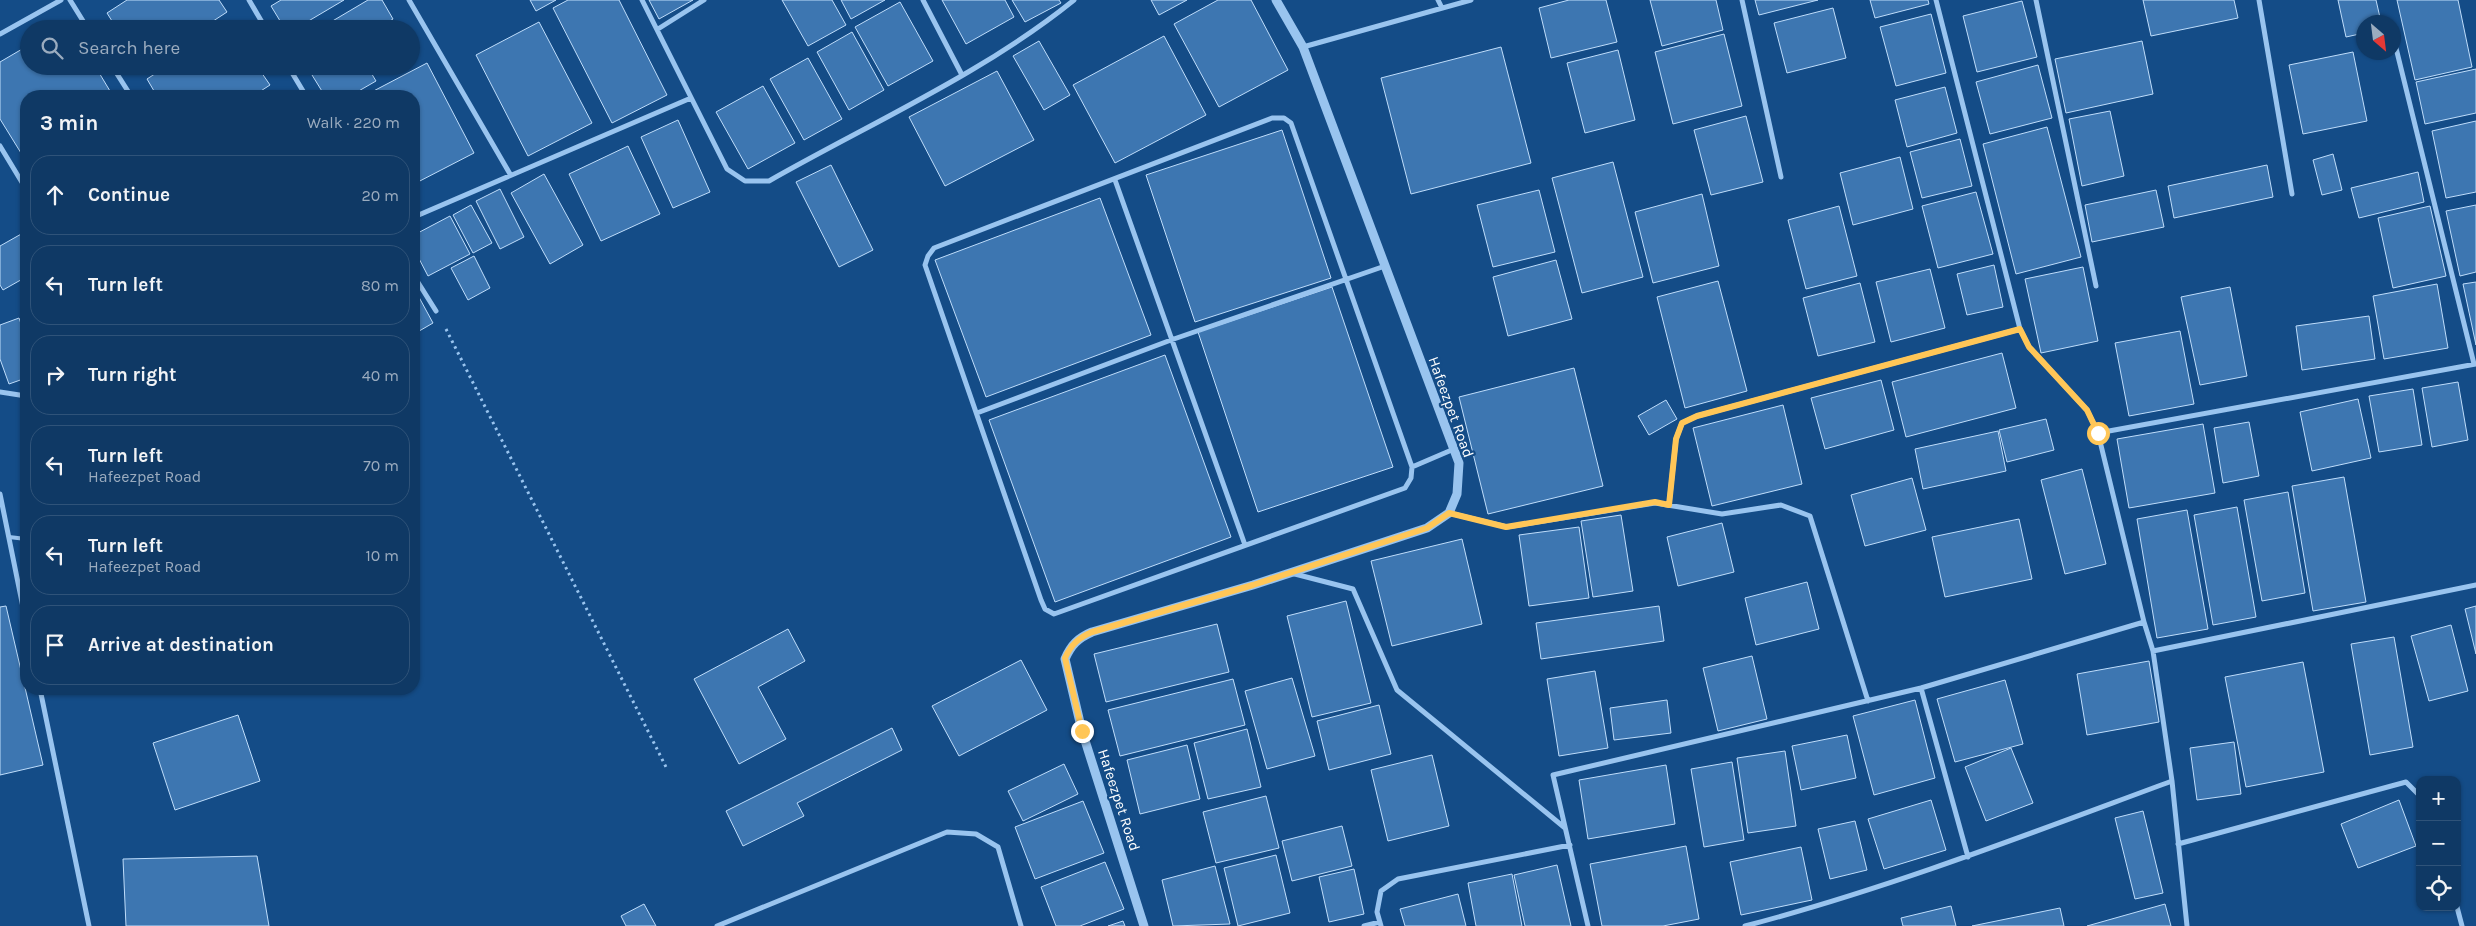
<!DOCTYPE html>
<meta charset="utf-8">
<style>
body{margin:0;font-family:Karla,sans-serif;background:#18406b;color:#f1f3f6}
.controls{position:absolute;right:15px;bottom:15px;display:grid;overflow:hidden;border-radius:10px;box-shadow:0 1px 4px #0004}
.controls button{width:45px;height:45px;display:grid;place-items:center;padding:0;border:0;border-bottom:1px solid #2f5379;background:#0f3965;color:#f1f3f6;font:25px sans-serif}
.compass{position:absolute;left:2356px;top:15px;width:45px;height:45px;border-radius:50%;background:#0f3965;box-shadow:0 1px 4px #0004;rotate:152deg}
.stop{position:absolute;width:15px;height:15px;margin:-11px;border:4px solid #ffc657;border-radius:50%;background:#fff}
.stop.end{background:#ffc657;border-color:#fff;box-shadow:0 1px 5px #0008}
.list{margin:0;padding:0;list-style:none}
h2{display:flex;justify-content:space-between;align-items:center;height:65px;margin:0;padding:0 20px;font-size:21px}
h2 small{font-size:16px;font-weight:400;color:#9bacbf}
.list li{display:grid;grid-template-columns:32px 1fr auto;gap:15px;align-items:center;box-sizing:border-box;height:80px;margin:0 10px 10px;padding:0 10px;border:1px solid #2f5379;border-radius:20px}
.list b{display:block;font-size:19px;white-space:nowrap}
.list p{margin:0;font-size:16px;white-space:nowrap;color:#9bacbf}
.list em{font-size:16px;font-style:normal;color:#9bacbf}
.icon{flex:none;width:28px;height:28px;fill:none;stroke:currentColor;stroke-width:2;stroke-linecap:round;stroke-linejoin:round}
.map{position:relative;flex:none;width:2476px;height:926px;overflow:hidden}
.search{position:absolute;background:#0f3965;box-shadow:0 1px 4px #0004;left:20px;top:20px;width:400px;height:55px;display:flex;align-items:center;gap:12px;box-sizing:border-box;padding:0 18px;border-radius:28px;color:#9bacbf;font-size:19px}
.panel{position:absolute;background:#0f3965;box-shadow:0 1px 4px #0004;left:20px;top:90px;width:400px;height:605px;border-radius:20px}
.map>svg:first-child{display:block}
.building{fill:#3d76b1;stroke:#bfddfb}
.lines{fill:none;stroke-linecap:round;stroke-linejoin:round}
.path{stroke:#99c4ef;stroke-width:3;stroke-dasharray:2.5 4;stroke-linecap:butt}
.service{stroke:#99c4ef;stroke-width:4}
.minor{stroke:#99c4ef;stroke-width:5}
.tertiary{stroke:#99c4ef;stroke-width:9}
.route{stroke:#ffc657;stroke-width:6}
.labels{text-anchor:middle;stroke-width:4.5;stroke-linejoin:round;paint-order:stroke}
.street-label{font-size:15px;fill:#fff;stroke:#144c87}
</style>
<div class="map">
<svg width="2476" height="926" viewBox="0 0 2476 926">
<rect width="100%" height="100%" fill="#144c87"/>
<path class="building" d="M127,0H219L227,12L201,29H117L107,13Z
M281,0H344L295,29H285L271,6Z
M368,0H382L393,19L377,29H319Z
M530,0H556L536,11Z
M568,0H619L667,95L612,123L553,8Z
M649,0H693L659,19Z
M782,0H832L846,25L808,46Z
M841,0H885L851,19Z
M942,0H1005L1014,17L966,44Z
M1012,0H1059L1061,3L1025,22Z
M1151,0H1187L1159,15Z
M1218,0H1251L1288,70L1219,107L1174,24Z
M1569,0H1606L1617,42L1551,58L1539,8Z
M1650,0H1716L1723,30L1662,46Z
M1755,0H1818L1759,15Z
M1870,0H1928L1929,4L1875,18Z
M2143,0H2234L2238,18L2151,36Z
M2338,0H2376L2381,22H2364V33L2346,37Z
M2397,0H2458L2472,67L2415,80Z
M2022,1L2037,57L1977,72L1963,16Z
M900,2L933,61L888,86L855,27Z
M1833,8L1846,58L1787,73L1774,23Z
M1931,14L1946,73L1896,86L1880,27Z
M67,21L72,29H55Z
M539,22L592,123L528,156L476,55Z
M852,32L884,90L849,110L817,52Z
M1724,34L1742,106L1673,124L1655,52Z
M1164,36L1206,115L1115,163L1073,85Z
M1039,41L1070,95L1044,110L1013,56Z
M2142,41L2153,94L2066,113L2055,59Z
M29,45V66H95L113,96H26V149L21,153L0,119V62Z
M1501,47L1531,163L1411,194L1381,78Z
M1618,50L1635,120L1585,133L1567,63Z
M2353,52L2367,121L2303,134L2289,65Z
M808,58L842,119L804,140L770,79Z
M427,63L474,153L414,184V96H364Z
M2038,65L2052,118L1990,134L1976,82Z
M167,66H257L270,85L253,96H157L147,79Z
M327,66H367L376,81L350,96H325L312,75Z
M2476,69V113L2425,124L2416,82Z
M997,71L1034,140L945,186L909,117Z
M763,86L795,143L748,169L716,112Z
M1945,87L1957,133L1907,147L1895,100Z
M2110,111L2124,176L2082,186L2069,119Z
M1746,116L1763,182L1711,195L1694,130Z
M678,120L710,192L673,208L641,137Z
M2476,121V192L2446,198L2432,131Z
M2047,127L2081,257L2016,274L1983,144Z
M1282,130L1331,278L1195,322L1146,175Z
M1960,139L1972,186L1922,198L1910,152Z
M628,146L660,214L601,241L569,174Z
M2333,154L2342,190L2322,195L2313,160Z
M1900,157L1913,209L1853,225L1840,173Z
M1613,162L1643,277L1582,293L1552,178Z
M831,165L873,250L839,267L796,182Z
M2267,165L2273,197L2174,218L2168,186Z
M2418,172L2424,202L2359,218L2351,188Z
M544,174L583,245L550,264L511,193Z
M500,189L524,237L500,249L476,201Z
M1539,190L1555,252L1493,267L1477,205Z
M2156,190L2164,227L2092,242L2085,205Z
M1976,192L1993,254L1938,268L1922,206Z
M1702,194L1719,266L1653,283L1635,212Z
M1100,198L1151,335L986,397L935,260Z
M471,205L492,243L473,253L453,215Z
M2476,205V272L2460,276L2446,211Z
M1839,206L1857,276L1806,289L1788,220Z
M2430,206L2446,276L2393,288L2378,218Z
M450,216L470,254L428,276L414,249V235Z
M23,233L26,238V277L3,290L0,285V246Z
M474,256L490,288L468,300L451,268Z
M1556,260L1572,319L1508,336L1493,277Z
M1994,265L2003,307L1967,315L1957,274Z
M2083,267L2098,341L2041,353L2025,279Z
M1930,269L1945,328L1891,342L1876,282Z
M1718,281L1747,391L1685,408L1657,297Z
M2476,282V345L2463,284Z
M1860,283L1875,342L1818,356L1803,298Z
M2437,284L2448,348L2384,359L2373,296Z
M1332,287L1393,467L1258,512L1198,332Z
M2230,287L2247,376L2200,385L2181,297Z
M414,288L433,323L414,334Z
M2369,316L2375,359L2302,370L2296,326Z
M19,318L26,338V378L9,384L0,359V325Z
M2180,331L2194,404L2129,416L2115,343Z
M2002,353L2016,408L1906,437L1892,382Z
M1165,355L1231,537L1055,602L989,420Z
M1574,368L1603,486L1488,514L1459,397Z
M1881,380L1894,430L1825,449L1811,398Z
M2458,382L2468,440L2432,447L2422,388Z
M2413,389L2422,445L2379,452L2369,396Z
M2358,399L2371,458L2312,471L2300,412Z
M1666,400L1677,419L1649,435L1638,416Z
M1783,405L1802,484L1712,506L1693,428Z
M2046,419L2054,450L2007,462L1999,430Z
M2249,422L2259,476L2223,483L2214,428Z
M2203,424L2215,493L2129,508L2117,439Z
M1998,431L2006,471L1923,489L1915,449Z
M2082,469L2106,564L2065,574L2041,480Z
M2344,477L2366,602L2313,611L2292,486Z
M1912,478L1926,530L1865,546L1851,495Z
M2288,492L2305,593L2262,601L2244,500Z
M2237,507L2256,617L2213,625L2194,515Z
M2187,510L2208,629L2157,638L2137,519Z
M1621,515L1633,591L1593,597L1581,521Z
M2019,519L2032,579L1945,597L1932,537Z
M1722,523L1734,572L1678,586L1667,537Z
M1579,527L1589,598L1529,606L1519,535Z
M1462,539L1482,624L1392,646L1371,561Z
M1807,582L1819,629L1756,645L1745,598Z
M1346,601L1371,703L1312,717L1287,616Z
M6,606L43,765L0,775V607Z
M1659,606L1664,641L1541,659L1536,623Z
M2476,606V654L2465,609Z
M1217,624L1229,672L1106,702L1094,654Z
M2451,625L2468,691L2429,701L2411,636Z
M788,629L805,661L758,687L786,739L739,764L694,679Z
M2394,637L2413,747L2370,755L2351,644Z
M1752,656L1767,719L1718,731L1703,668Z
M1021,660L1047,710L959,756L932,706Z
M2149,661L2159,722L2087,735L2077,674Z
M2303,662L2324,772L2246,787L2225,677Z
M1595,671L1608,748L1559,756L1547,679Z
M1292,678L1315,756L1267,769L1245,691Z
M1233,679L1245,725L1120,756L1108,710Z
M2005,680L2023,744L1955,762L1937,699Z
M1667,700L1671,733L1614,740L1610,708Z
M1915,700L1935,778L1874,795L1853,716Z
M1379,705L1391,754L1329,770L1317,721Z
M238,715L260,781L175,810L153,743Z
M892,728L902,750L797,803L804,816L743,846L726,811Z
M1247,729L1261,787L1208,799L1194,743Z
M1847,735L1856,778L1801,790L1792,746Z
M2234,742L2241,794L2197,800L2190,748Z
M1187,745L1200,799L1140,814L1127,760Z
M2011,748L2033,803L1986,821L1965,767Z
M1785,751L1796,826L1748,833L1737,758Z
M1432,755L1449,826L1388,841L1371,770Z
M1732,762L1744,840L1704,847L1691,769Z
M1064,764L1078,794L1023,821L1008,791Z
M1666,765L1675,824L1588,839L1579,780Z
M1266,796L1279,848L1216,863L1203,812Z
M1931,800L1946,850L1884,869L1868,819Z
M2399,800L2416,846L2358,868L2341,824Z
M1083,801L1104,853L1035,879L1015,827Z
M2143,811L2163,893L2135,899L2115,818Z
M1855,821L1867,870L1830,879L1818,829Z
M1342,826L1352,866L1292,881L1282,841Z
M1686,846L1699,919L1663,926H1602L1590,864Z
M1801,847L1812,900L1741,915L1730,862Z
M1276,855L1290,913L1238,926L1224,868Z
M257,856L269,926H126L123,859Z
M1105,862L1124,909L1080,926H1056L1041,887Z
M1557,865L1571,926H1525L1514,875Z
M1215,866L1230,924L1173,926L1162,880Z
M1354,869L1364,914L1329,922L1319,877Z
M1512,874L1522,926H1476L1468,883Z
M1458,894L1466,926H1405L1400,909Z
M644,904L656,926H626L621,916Z
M2165,904L2171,926H2087Z
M1951,906L1956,926H1903L1901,918Z
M2060,908L2064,926H1972Z
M1123,921L1125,926H1108Z"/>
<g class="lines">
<path class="path" d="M446,329L666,767"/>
<path class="service" d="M9,537L26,539"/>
<path class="minor" d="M70,0L88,29
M249,0L266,29
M409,0L510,174
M642,0L727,169L745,181H769C869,124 984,73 1074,0
M923,0L962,75
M1438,0L1442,8
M1742,0L1781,177
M1936,0L2020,329L2029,347L2087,410L2098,433L2144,622L2153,651L2172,781L2187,926
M2036,0L2096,286
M2259,0L2292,194
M658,29L704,0
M0,34L61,0
M1303,47L1471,0
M2396,48L2474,364
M112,66L131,96
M288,66L306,96
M1272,118H1284L1291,123L1412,467L1411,478L1405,488L1054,614L1045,609L1041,600L925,265L928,256L934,248Z
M0,146L26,189
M1115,180L1245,545
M414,217L691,98
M414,276L436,311
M0,392L26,396
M977,413L1171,340L1385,266
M2098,433L2476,364
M1412,467L1454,449
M0,494L26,622
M1669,505L1676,439L1682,423L1697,416L2020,329
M1449,513L1507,527L1655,503L1722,514L1781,505L1810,516L1868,701
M1291,573L1353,589L1397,690L1565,828
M2153,651L2476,585
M1921,688L1968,857
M40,689L89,926
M2178,844L2406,782L2420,796
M2457,907L2462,926
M717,926L947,832L976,834L998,847L1021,926
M1364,926L1380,922
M1381,926L1377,912L1381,891L1398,879L1570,845
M1588,926L1553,775L1921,688L2144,622
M1745,926C1890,888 2031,833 2172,781"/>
<path class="tertiary" d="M1144,926L1082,731L1065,659C1071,645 1078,638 1092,632L1253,585L1427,528L1449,513L1457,494L1459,463L1303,47L1276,0"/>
</g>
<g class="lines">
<path class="route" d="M1082,731L1065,658C1071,645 1078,638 1092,632L1253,585L1427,528L1449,513L1506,527L1655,502L1669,505L1676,439L1682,423L1697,416L2020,329L2029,347L2087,410L2098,433"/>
</g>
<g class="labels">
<g class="street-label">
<text transform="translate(1451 407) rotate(70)" y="5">Hafeezpet Road</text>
<text transform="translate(1119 800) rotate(72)" y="5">Hafeezpet Road</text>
</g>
</g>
</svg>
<div class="controls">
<button>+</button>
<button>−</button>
<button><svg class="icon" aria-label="locate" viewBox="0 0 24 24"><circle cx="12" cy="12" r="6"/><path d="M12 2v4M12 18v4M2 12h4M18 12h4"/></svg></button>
</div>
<svg class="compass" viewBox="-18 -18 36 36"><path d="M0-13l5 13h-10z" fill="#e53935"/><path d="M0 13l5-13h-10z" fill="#9bacbf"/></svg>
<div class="stop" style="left:2098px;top:433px"></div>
<div class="stop end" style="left:1082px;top:731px"></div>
<div class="search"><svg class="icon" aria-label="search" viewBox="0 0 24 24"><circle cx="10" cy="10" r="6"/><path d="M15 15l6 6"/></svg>Search here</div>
<section class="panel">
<h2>3 min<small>Walk · 220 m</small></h2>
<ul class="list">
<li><svg class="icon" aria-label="ahead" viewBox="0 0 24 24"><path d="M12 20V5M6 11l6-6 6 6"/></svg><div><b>Continue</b></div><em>20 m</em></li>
<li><svg class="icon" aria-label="left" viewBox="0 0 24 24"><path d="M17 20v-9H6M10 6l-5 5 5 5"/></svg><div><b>Turn left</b></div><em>80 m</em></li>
<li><svg class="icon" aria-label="right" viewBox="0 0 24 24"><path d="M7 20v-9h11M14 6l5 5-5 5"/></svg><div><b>Turn right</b></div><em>40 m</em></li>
<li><svg class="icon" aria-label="left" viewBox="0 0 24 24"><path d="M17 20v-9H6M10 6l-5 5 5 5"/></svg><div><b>Turn left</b><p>Hafeezpet Road</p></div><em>70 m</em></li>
<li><svg class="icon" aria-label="left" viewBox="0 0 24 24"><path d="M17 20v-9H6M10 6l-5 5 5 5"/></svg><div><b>Turn left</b><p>Hafeezpet Road</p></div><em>10 m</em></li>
<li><svg class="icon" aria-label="arrive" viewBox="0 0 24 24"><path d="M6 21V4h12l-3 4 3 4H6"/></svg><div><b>Arrive at destination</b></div></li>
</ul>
</section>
</div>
